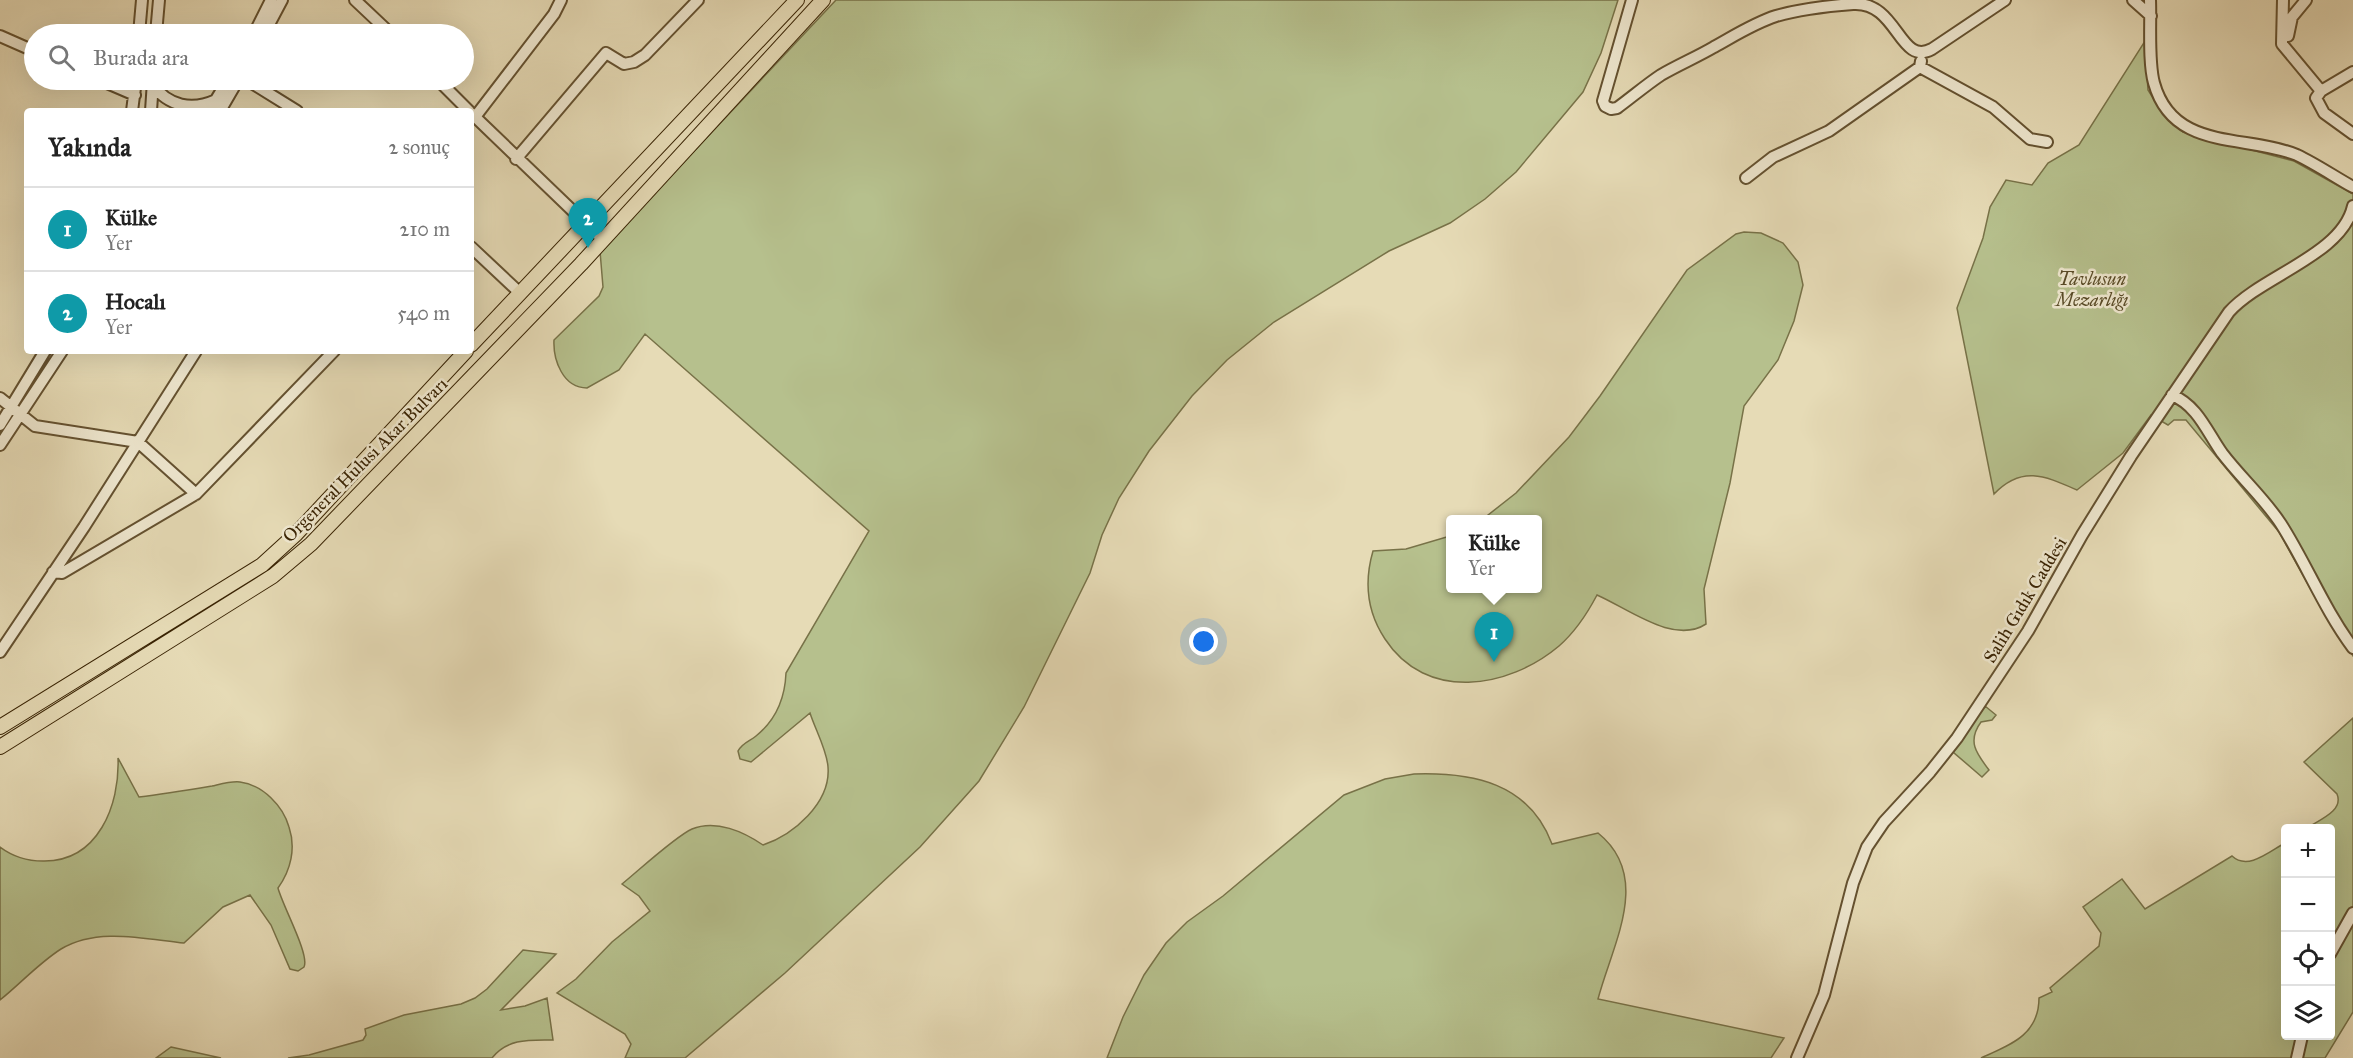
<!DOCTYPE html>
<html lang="tr">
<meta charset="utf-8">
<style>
body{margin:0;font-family:"IM FELL Great Primer",serif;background:#f6f6f6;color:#222}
.controls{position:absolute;right:18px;bottom:18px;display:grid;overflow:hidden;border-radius:6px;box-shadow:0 6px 24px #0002}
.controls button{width:54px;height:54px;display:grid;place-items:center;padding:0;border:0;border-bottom:2px solid #e0e0e0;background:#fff;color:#222;font:30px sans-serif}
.you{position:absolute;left:1204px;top:642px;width:21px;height:21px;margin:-15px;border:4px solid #fff;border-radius:50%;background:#1a73e8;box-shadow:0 0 0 9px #1a73e833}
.badge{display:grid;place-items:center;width:39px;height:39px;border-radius:50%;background:#8f2418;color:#fff;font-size:20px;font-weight:700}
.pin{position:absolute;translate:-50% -50px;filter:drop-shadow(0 2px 3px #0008)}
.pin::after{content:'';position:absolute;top:32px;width:21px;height:18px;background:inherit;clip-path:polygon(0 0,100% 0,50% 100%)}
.popup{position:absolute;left:1446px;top:515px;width:96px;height:78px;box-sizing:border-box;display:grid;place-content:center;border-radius:6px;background:#fff;filter:drop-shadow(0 2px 4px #0005);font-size:20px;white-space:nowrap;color:#767676}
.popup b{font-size:22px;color:#222}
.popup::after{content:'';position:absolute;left:50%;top:100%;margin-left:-12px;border:12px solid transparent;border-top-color:#fff}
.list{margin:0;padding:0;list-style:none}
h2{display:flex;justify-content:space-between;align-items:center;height:78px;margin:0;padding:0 24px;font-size:26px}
h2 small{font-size:20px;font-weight:400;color:#767676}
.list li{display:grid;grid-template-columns:39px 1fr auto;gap:18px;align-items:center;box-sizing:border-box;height:84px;padding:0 24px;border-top:2px solid #e0e0e0}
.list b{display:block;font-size:22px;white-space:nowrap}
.list p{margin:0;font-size:20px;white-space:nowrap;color:#767676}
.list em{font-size:20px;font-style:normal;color:#767676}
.icon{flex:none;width:33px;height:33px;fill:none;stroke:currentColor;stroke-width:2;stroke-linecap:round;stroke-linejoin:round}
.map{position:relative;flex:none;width:2353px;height:1058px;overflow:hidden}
.search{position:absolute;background:#fff;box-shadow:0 6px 24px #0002;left:24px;top:24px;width:450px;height:66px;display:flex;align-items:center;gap:15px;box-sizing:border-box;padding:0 21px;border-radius:33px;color:#767676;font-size:22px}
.panel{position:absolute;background:#fff;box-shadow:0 6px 24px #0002;left:24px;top:108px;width:450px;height:246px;border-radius:6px}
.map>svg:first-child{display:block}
.green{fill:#b6c08d;stroke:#787248;stroke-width:1.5}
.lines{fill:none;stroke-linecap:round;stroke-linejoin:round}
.minor-casing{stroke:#645130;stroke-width:14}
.major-casing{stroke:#392303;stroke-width:16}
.minor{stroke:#efe8d0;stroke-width:10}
.major{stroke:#e6dbb6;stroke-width:14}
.labels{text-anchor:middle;stroke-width:5;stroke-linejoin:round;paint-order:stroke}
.park-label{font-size:18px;font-style:italic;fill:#584a26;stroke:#efe8d0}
.street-label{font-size:18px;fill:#392303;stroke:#efe8d0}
</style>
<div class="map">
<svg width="2353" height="1058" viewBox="0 0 2353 1058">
<rect width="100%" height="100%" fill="#e6dbb6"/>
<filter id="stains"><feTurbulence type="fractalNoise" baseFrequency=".00333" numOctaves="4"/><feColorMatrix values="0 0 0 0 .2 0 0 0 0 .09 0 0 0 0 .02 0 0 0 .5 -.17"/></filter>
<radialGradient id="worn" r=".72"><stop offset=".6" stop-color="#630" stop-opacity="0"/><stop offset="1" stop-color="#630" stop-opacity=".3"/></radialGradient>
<path class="green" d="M836,0H1618L1601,53L1583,92L1516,172L1485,199L1450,223L1389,251L1274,322L1227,360L1192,396L1149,451L1119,498L1102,535L1090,573L1024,707L979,781L920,847L785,973L685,1058H625L631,1044L625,1034L557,993L576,979L612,942L650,911L639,896L622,884C638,871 676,836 692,829C716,819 744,832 763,845C793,835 831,803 828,767C827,750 815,729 810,713L751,762L740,759L738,751C742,743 750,741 756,736C776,720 785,697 786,673L869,531L645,334L619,370L587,388C563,388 553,360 554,340L599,296L603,287L600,251Z
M2145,41L2148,90L2163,114L2183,132L2294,161L2353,194V656L2319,604L2279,532L2186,420H2174L2168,425L2151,415L2123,453L2077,490C2045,476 2022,465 1994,494L1957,308L1983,238L1990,207L2006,180L2032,185L2048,163L2079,145Z
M1744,232L1761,233L1783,243L1798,262L1803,285L1794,321L1778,360L1744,406L1730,483L1704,589L1706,624C1674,645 1629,609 1597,595C1587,614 1575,632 1559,646C1508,689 1426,702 1385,639C1367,612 1364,582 1373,551L1406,549L1450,536V588H1538V520L1483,519L1516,493L1569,437L1600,396L1687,270L1736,234Z
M1985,706L1996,715L1992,720L1981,722C1967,741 1976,753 1989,770L1982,777L1953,752Z
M2353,718V1012L2325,1058H1981C2010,1045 2039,1035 2039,998L2052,992L2050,988L2099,946L2101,933L2083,907L2122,879L2145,909L2232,856C2248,871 2270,851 2285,843L2286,1036H2330V828H2307C2319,820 2344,811 2337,794L2304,762Z
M118,758L139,797C164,794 188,790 212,786C221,784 231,781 240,782C263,785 283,806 289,827C296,848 291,870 278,888C283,907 310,955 304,967L298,971L290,969L271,925L250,895L223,907L184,943C145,939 97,927 61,949C39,963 20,984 0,1000V847C12,856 28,861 43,861C98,862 120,805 118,758Z
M1414,774C1473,772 1529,783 1552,844L1598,833C1653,877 1612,945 1598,999L1784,1038L1771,1058H1107L1123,1017L1144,975L1166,943L1187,922L1223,896L1344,795L1385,779Z
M523,950L556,954L501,1010L525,1006L547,998L553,1040C530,1040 508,1038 492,1058H288L309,1055L363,1040L366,1035L365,1029L404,1015L461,1004L475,998L487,989Z
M171,1047L221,1058H156Z"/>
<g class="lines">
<g class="minor-casing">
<path id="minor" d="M355,0L391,34
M1632,0L1603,101L1605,106L1611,109L1617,108C1632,97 1646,85 1661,75C1678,65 1697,57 1714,47C1734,36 1754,23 1776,16C1800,9 1827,6 1853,4C1898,1 1899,67 1932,49L2005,0
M2133,0L2151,16
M2150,0C2151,23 2148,62 2154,83C2173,152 2246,134 2297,155C2316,164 2335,177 2353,187
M2283,0L2282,44L2321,91
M139,34L142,0
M156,34L159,0
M254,34L271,0
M264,34L282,0
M0,36L34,51
M2288,36L2292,17L2306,0
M1921,61L1920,67L1993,107L2030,139L2047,142
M2353,72L2321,91L2316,98L2324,113L2353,134
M100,80L135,95
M247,80L297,111
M438,80L469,111
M153,85C168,106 192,111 216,100
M132,111L136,80
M151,111L153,81
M209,111L228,80
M220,111L238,80
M471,113L603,240
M475,117L554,14L561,0
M516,159L606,53L624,64L634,62L645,55L698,0
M1746,178L1773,157L1829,131L1920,67
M471,247L520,293
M2172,395C2198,406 2207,432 2222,453C2241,478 2264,498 2281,524C2307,565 2324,609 2353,648
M0,398L35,426L138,442L196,494
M0,425L45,351
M0,445L62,351
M53,572L62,573L196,494L334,351
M0,652L84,527L196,351
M2330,954L2353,913
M1797,1058L1824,995L1853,883L1867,847L1884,822L1930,772L1957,738L2028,631L2082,535L2131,456L2229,312C2261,276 2342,255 2353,206
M2297,1058L2302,1036"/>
</g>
<g class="major-casing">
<path id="major" d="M471,345L797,0
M0,727L262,565L296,534L466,351
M0,747L273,576L311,544L581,264L823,0"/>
</g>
<use href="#minor" class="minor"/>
<use href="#major" class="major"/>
</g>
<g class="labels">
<g class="park-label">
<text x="2092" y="285">Tavlusun<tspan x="2092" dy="21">Mezarlığı</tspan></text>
</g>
<g class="street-label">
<text transform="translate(365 460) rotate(-45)" y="6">Orgeneral Hulusi Akar Bulvarı</text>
<text transform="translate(2025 600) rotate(-59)" y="6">Salih Gıdık Caddesi</text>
</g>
</g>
<rect width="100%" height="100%" filter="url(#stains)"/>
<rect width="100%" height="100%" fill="url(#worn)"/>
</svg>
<div class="controls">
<button>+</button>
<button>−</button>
<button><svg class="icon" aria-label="locate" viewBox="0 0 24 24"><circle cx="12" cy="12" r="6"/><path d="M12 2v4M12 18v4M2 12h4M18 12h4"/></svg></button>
<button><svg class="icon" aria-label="layers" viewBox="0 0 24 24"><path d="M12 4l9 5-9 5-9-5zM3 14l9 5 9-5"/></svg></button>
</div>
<div class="you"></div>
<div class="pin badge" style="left:1494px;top:662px;background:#0f9aa8">1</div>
<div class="popup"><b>Külke</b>Yer</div>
<div class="pin badge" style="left:588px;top:248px;background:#0f9aa8">2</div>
<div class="search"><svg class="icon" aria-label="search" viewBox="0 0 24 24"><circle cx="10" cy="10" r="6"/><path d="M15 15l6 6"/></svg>Burada ara</div>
<section class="panel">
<h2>Yakında<small>2 sonuç</small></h2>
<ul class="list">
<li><span class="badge" style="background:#0f9aa8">1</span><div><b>Külke</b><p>Yer</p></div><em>210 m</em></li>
<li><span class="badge" style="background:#0f9aa8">2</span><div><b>Hocalı</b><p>Yer</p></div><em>540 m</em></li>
</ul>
</section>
</div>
